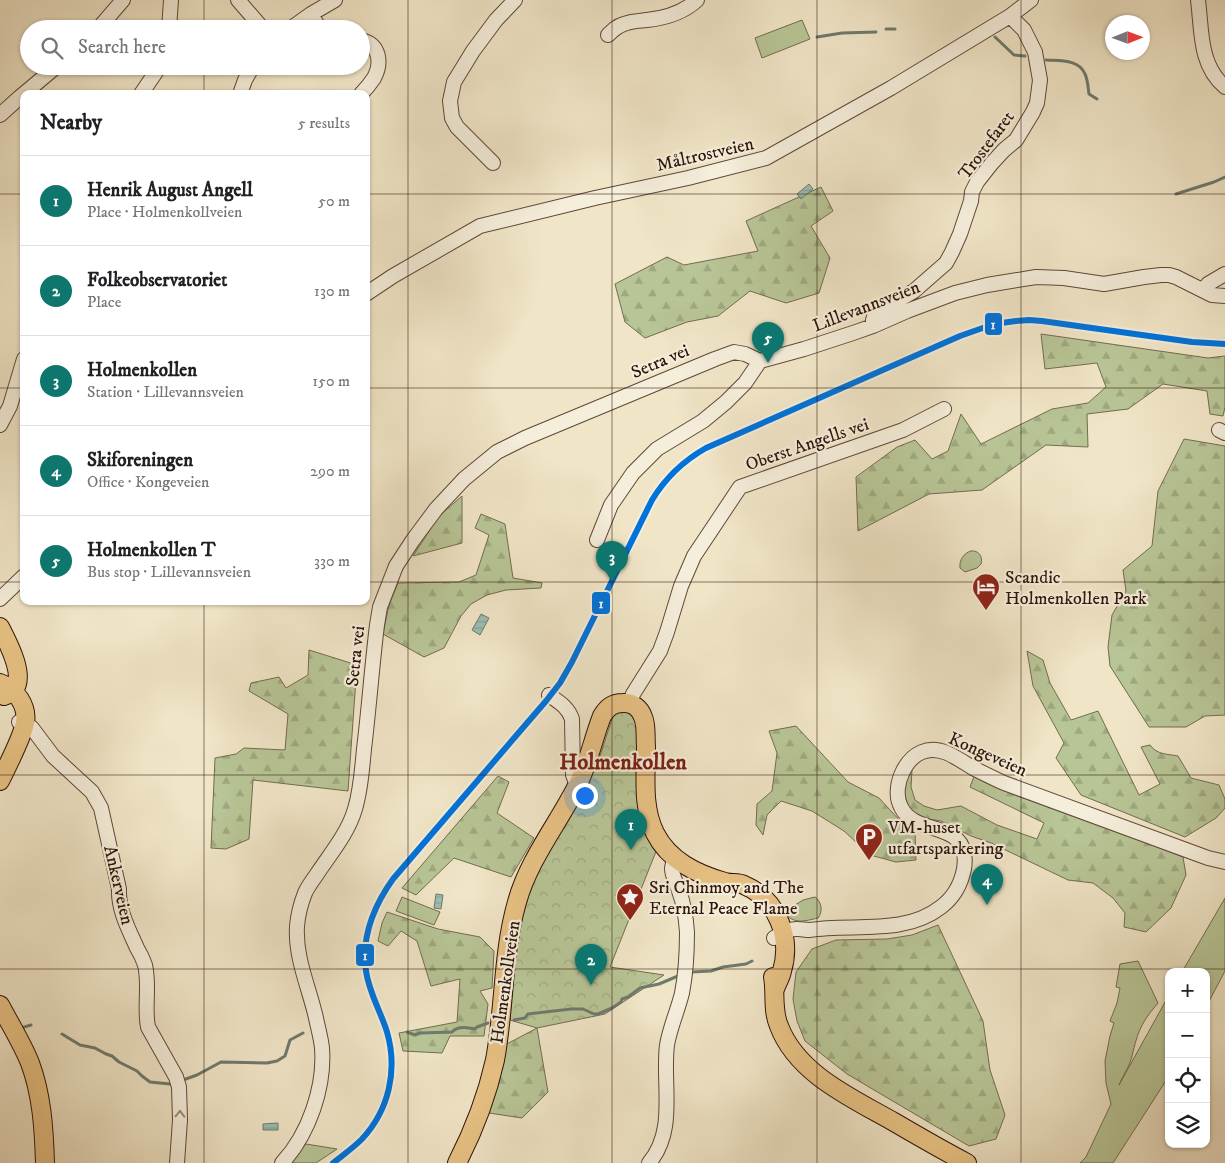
<!DOCTYPE html>
<meta charset="utf-8">
<style>
body{margin:0;font-family:"IM FELL DW Pica",serif;background:#f6f6f6;color:#202124}
.controls{position:absolute;right:15px;bottom:15px;display:grid;overflow:hidden;border-radius:10px;box-shadow:0 1px 4px #0004}
.controls button{width:45px;height:45px;display:grid;place-items:center;padding:0;border:0;border-bottom:1px solid #e0e0e0;background:#fff;color:#202124;font:25px sans-serif}
.compass{position:absolute;left:1105px;top:15px;width:45px;height:45px;border-radius:50%;background:#fff;box-shadow:0 1px 4px #0004;rotate:89deg}
.you{position:absolute;left:584px;top:795px;width:18px;height:18px;margin:-12px;border:4px solid #fff;border-radius:50%;background:#1a73e8;box-shadow:0 0 0 8px #1a73e833}
.badge{display:grid;place-items:center;width:32px;height:32px;border-radius:50%;background:#0f766e;color:#fff;font-size:16px;font-weight:700}
.pin{position:absolute;translate:-50% -41px;filter:drop-shadow(0 1px 2px #0008)}
.pin::after{content:'';position:absolute;top:26px;width:18px;height:15px;background:inherit;clip-path:polygon(0 0,100% 0,50% 100%)}
.list{margin:0;padding:0;list-style:none}
h2{display:flex;justify-content:space-between;align-items:center;height:65px;margin:0;padding:0 20px;font-size:21px}
h2 small{font-size:16px;font-weight:400;color:#757577}
.list li{display:grid;grid-template-columns:32px 1fr auto;gap:15px;align-items:center;box-sizing:border-box;height:90px;padding:0 20px;border-top:1px solid #e0e0e0}
.list b{display:block;font-size:19px;white-space:nowrap}
.list p{margin:0;font-size:16px;white-space:nowrap;color:#757577}
.list em{font-size:16px;font-style:normal;color:#757577}
.icon{flex:none;width:28px;height:28px;fill:none;stroke:currentColor;stroke-width:2;stroke-linecap:round;stroke-linejoin:round}
.map{position:relative;flex:none;width:1225px;height:1163px;overflow:hidden}
.search{position:absolute;background:#fff;box-shadow:0 1px 4px #0004;left:20px;top:20px;width:350px;height:55px;display:flex;align-items:center;gap:12px;box-sizing:border-box;padding:0 18px;border-radius:28px;color:#757577;font-size:19px}
.panel{position:absolute;background:#fff;box-shadow:0 1px 4px #0004;left:20px;top:90px;width:350px;height:515px;border-radius:10px}
.map>svg:first-child{display:block}
.green{fill:#b8c596;stroke:#726c50}
.forest{fill:url(#forest-firs);stroke:#726c50}
.park{fill:url(#park-crowns);stroke:#726c50}
.water{fill:url(#water-rules);stroke:#6f7a6e}
.lines{fill:none;stroke-linecap:round;stroke-linejoin:round}
.stream{stroke:#6f7a6e;stroke-width:3}
.minor-casing{stroke:#5e4838;stroke-width:16}
.major-casing{stroke:#2d1309;stroke-width:20}
.minor{stroke:#f5eedb;stroke-width:14}
.major{stroke:#e8c284;stroke-width:18}
.metro-1-casing{stroke:#f5eedb;stroke-width:10}
.metro-1{stroke:#0073db;stroke-width:6}
.oneway{stroke:#9b8b7c}
.grid{fill:none;stroke:#2d1309;stroke-width:1;stroke-opacity:0.55}
.labels{text-anchor:middle;stroke-width:4.5;stroke-linejoin:round;paint-order:stroke}
.street-label{font-size:18px;fill:#2d1309;stroke:#f5eedb}
.poi-label{font-size:18px;fill:#2d1309;stroke:#f5eedb;text-anchor:start}
.district-label{font-size:22px;font-weight:bold;fill:#7a1f14;stroke:#f5eedb}
.line-badge{stroke:#f5eedb;stroke-width:2}
.badge-label{font-size:14px;text-anchor:middle;font-weight:bold;fill:#fff}
</style>
<div class="map">
<svg width="1225" height="1163" viewBox="0 0 1225 1163">
<defs>
<pattern id="forest-firs" width="22" height="20" patternUnits="userSpaceOnUse" patternTransform="scale(1.25)"><rect width="22" height="20" fill="#b8c596"/><path d="M5 1l3.5 6h-7zM16 11l3.5 6h-7z" fill="#9ea880"/></pattern>
<pattern id="park-crowns" width="20" height="18" patternUnits="userSpaceOnUse" patternTransform="scale(1.25)"><rect width="20" height="18" fill="#b8c596"/><path d="M2 6a3 3 0 1 1 6 0M12 15a3 3 0 1 1 6 0" fill="none" stroke="#9ea880"/></pattern>
<pattern id="water-rules" width="6" height="5" patternUnits="userSpaceOnUse" patternTransform="scale(1.25)"><rect width="6" height="5" fill="#9bbfb1"/><path d="M0 2.5h6" fill="none" stroke="#86a397"/></pattern>
</defs>
<rect width="100%" height="100%" fill="#f0e5c7"/>
<filter id="stains"><feTurbulence type="fractalNoise" baseFrequency=".004" numOctaves="4"/><feColorMatrix values="0 0 0 0 .2 0 0 0 0 .09 0 0 0 0 .02 0 0 0 .5 -.17"/></filter>
<radialGradient id="worn" r=".72"><stop offset=".6" stop-color="#630" stop-opacity="0"/><stop offset="1" stop-color="#630" stop-opacity=".3"/></radialGradient>
<path class="green" d="M802,20L810,39L762,58L755,38Z
M971,551C979,550 983,557 981,564L977,568L965,572L960,568C959,560 964,553 971,551Z
M402,897L440,912L434,925L396,911Z
M815,897C822,902 823,912 818,918C805,921 793,925 784,912L803,900Z
M1225,898V971L1206,1007V972H1182Z
M1138,961L1158,1003C1141,1023 1138,1031 1132,1056C1130,1066 1123,1075 1119,1085L1169,995V1076L1113,1163H1080L1086,1157L1111,1104L1106,1083L1105,1061L1110,1036L1114,1023L1110,1021L1117,1003L1120,988L1116,987L1120,964Z
M306,1144L337,1149L316,1163H289Z"/>
<path class="forest" d="M821,187L833,211L811,226L830,258L819,293L786,303L750,291L718,316L687,322L645,338L625,322L615,284L667,257L684,265L758,251L746,221Z
M1041,334L1208,358L1225,356V407L1223,416L1210,414L1207,391L1163,384L1128,409L1087,414L1088,447L1046,445L982,490L929,494L858,531L856,477L897,447L915,440L932,459L948,451L961,414L981,444L1052,409L1088,403L1106,387L1097,363L1045,369Z
M1184,439L1225,446V715L1205,716L1186,727H1149L1110,666L1108,647L1112,615L1126,591L1123,570L1152,546L1158,491Z
M462,496V543L413,556L439,516Z
M481,514L505,524L513,578L542,583L541,588L506,590L487,595L471,604L461,616L444,648L424,657L383,634L389,605L398,583L459,582L476,575L489,535L475,528Z
M309,650L357,665L348,791L253,780L249,839L226,849L211,848L215,758L236,754L244,748L285,750L288,714L249,691L251,683L279,677L286,688L308,675Z
M1027,651L1043,660L1050,683L1071,720L1098,711L1139,795L1160,784L1141,747L1150,745C1157,755 1168,754 1178,756L1191,778L1219,785L1225,799V808L1216,818L1185,837L1081,795L1056,758L1064,743L1033,686Z
M796,726L848,782L879,798L903,824L915,832L916,860L896,862L870,855L844,831L812,811L781,801L767,815L763,835L756,825L757,804L772,791L777,753L769,731Z
M912,770L911,787L915,800L924,806L937,810L961,806L997,825L1037,839L1044,823L970,787L975,774L1183,857L1186,875L1171,908L1146,932L1124,927L1125,913L1113,898L1093,883L1068,880L991,843L971,836L941,821L922,818L912,811L904,799V789L906,776Z
M498,776L509,782L497,813L534,838L511,877L454,858L416,895L402,888Z
M387,912L438,929L480,937L494,951L492,988L480,991L488,1004L484,1036H450L442,1053L403,1051L399,1033L457,1022L460,979L431,986L417,941L401,931L388,946L378,941L382,923Z
M938,925L983,1021L990,1070L1005,1115L996,1139L969,1146L847,1074L805,1041L797,1021L793,999L796,972L812,949L836,940L887,939L912,935Z
M537,1028L548,1092L522,1118L489,1113L505,1045Z"/>
<path class="park" d="M621,711H627L636,719L639,802L657,849L610,967L664,975L605,1014L537,1028L510,1020L514,967L521,921L535,875L574,811L599,759L613,716Z"/>
<path class="water" d="M809,184L813,189L801,199L797,194Z
M481,614L489,618L480,635L472,630Z
M436,894L443,895L441,909L434,908Z
M278,1123V1130H263V1124Z"/>
<g class="lines">
<path class="stream" d="M886,29H895
M817,37L842,33L876,32
M995,37L1014,55L1025,56
M1046,60C1060,61 1079,59 1085,74C1088,80 1088,88 1089,94L1097,99
M1176,194L1214,182L1225,177
M691,972L711,971L723,967L746,964L752,961
M514,1020L525,1018L528,1014L571,1009H583L594,1014H598L612,1008L621,1002L622,999L628,997L640,988L659,984L678,976
M21,1028L31,1025
M407,1032L415,1035L420,1033L452,1032C457,1026 467,1027 475,1029L477,1027L488,1023
M62,1034L80,1045L95,1048L106,1054L112,1056L119,1062L137,1071L142,1076L150,1082L170,1084
M183,1080L197,1075L221,1062L267,1063L277,1061L285,1056L290,1040L303,1033"/>
<g class="minor-casing">
<path id="minor" d="M238,0L263,29
M1198,0C1202,31 1199,65 1225,87
M311,14L320,29
M98,29L123,0
M169,29L171,0
M290,29L311,14L335,0
M608,35C613,30 617,26 624,24C631,21 639,21 647,20C666,18 683,13 697,0
M141,94L160,66
M240,94L245,80L253,66
M361,94C366,89 370,84 374,78C382,63 380,44 361,40
M0,115L20,97L57,66
M493,163L457,127L452,118L450,101L454,82L473,51L496,20L515,0
M1203,290L1208,284L1225,274
M366,294L393,276L480,226L595,198L688,178L766,158L891,88L1010,16L1031,0
M873,326V320L875,314L914,291L946,263L952,252L960,234L971,201L972,192L977,182L992,163L1004,150L1016,140L1033,112L1037,103L1040,80L1035,52L1024,30L1010,16
M0,425L10,406L24,359
M1219,430L1225,433
M597,540L611,505L633,473L657,449L703,421L726,402L745,383L760,361L804,349L853,333L873,326L907,311L955,293L987,285L1036,277L1064,278L1104,284L1144,277L1161,275H1169L1176,277L1212,295L1225,296
M0,599L24,576
M549,695C559,702 568,707 572,719L573,775L577,785
M630,703L633,694L660,651L667,632L681,586L694,556L740,487L903,430L944,409
M19,722L25,723L32,728L53,756L92,792L101,808L119,889C118,910 129,930 137,948C140,953 143,959 145,965C150,986 144,1007 148,1027L176,1077L179,1087L180,1120L177,1163
M774,938C781,933 789,928 798,929C802,929 805,930 809,930C852,923 904,936 941,907C953,898 961,884 964,869C972,818 915,838 901,807C895,796 898,781 903,771C912,753 928,745 947,753C956,757 965,763 973,768C983,773 993,778 1004,783L1208,858L1225,862
M282,1163C309,1134 325,1087 322,1048C321,1038 318,1028 316,1018C309,987 295,958 297,926C298,915 301,903 305,893C308,886 313,880 317,874C331,853 348,833 355,809C361,789 362,769 364,749C369,708 372,666 377,625L380,607L396,566L413,540L436,509L464,479L497,452L525,438L715,359L734,352L745,354L760,361
M649,1163C677,1130 662,1084 667,1045C670,1027 678,1010 682,993C686,973 687,952 687,932C686,918 684,904 679,891C677,884 672,876 672,869C672,866 674,861 674,858"/>
</g>
<g class="major-casing">
<path id="major" d="M0,627C7,641 26,675 14,690C11,693 8,695 4,696
M0,683C16,689 28,706 25,723C24,728 22,733 20,738C14,753 7,767 0,781
M773,977C776,993 772,1010 779,1026C797,1074 852,1098 894,1122C918,1136 942,1150 967,1163
M0,1005C10,1024 22,1043 30,1063C42,1095 44,1130 45,1163
M457,1163C474,1130 487,1096 495,1060C505,1007 502,954 517,902C529,859 558,824 578,784C589,762 593,739 602,716C607,708 612,703 623,703C632,702 640,708 643,717C647,726 645,737 646,747C646,776 642,807 655,833C669,861 697,874 725,882C731,884 738,882 744,885C777,899 792,937 782,971C781,977 777,983 775,989"/>
</g>
<use href="#minor" class="minor"/>
<use href="#major" class="major"/>
<g class="metro-1-casing">
<path id="metro-1" d="M333,1163C343,1155 353,1148 362,1139C389,1110 398,1070 387,1032C381,1012 369,993 366,971C361,937 373,907 393,879L546,701L560,683L572,662L652,500C666,477 683,461 706,448L960,336L994,324L1016,321L1029,320L1042,321L1192,342L1225,344"/>
</g>
<use href="#metro-1" class="metro-1"/>
</g>
<defs><path id="oneway-chevron" d="M-2-3.5L2.5 0L-2 3.5" fill="none" stroke-width="1.6" stroke-linecap="round" stroke-linejoin="round" transform="scale(1.25)"/></defs>
<use class="oneway" href="#oneway-chevron" transform="translate(180 1114) rotate(-88)"/>
<path class="grid" d="M204,0V29M408,0V1163M612,0V1163M817,0V1163M1021,0V1163M204,66V94M0,194H24M366,194H1225M0,388H24M366,388H1225M0,582H24M366,582H1225M204,601V1163M0,775H1225M0,969H1225"/>
<defs>
<g id="hotel-pin" transform="scale(1.4375)"><path d="M0 17L-7.5 6A9.5 9.5 0 1 1 7.5 6Z" fill="#8f2418" stroke="#f5eedb"/><path d="M-6-4.5h1.5V1H6V5H4.5V3h-9V5H-6ZM-4 0a1.8 1.8 0 1 1 3.6 0ZM.5 0V-2.5h3Q6-2.5 6 0Z" fill="#fff"/></g>
<g id="parking-pin" transform="scale(1.4375)"><path d="M0 17L-7.5 6A9.5 9.5 0 1 1 7.5 6Z" fill="#8f2418" stroke="#f5eedb"/><path d="M-3.5-5.5H1a3.5 3.5 0 0 1 0 7H-1V5.5H-3.5ZM-1-3.4V-.6H.8a1.4 1.4 0 0 0 0-2.8Z" fill="#fff"/></g>
<g id="sight-pin" transform="scale(1.4375)"><path d="M0 17L-7.5 6A9.5 9.5 0 1 1 7.5 6Z" fill="#8f2418" stroke="#f5eedb"/><path d="M0-6L1.8-2.2L6-1.7L2.9 1.2L3.7 5.4L0 3.3L-3.7 5.4L-2.9 1.2L-6-1.7L-1.8-2.2Z" fill="#fff"/></g>
</defs>
<g fill-rule="evenodd">
<use href="#hotel-pin" x="986" y="587"/>
<use href="#parking-pin" x="869" y="837"/>
<use href="#sight-pin" x="630" y="897"/>
</g>
<g class="labels">
<g class="street-label">
<text transform="translate(986 145) rotate(-53)" y="6">Trostefaret</text>
<text transform="translate(705 154) rotate(-13)" y="6">Måltrostveien</text>
<text transform="translate(866 306) rotate(-21)" y="6">Lillevannsveien</text>
<text transform="translate(660 361) rotate(-23)" y="6">Setra vei</text>
<text transform="translate(807 444) rotate(-19)" y="6">Oberst Angells vei</text>
<text transform="translate(355 656) rotate(-84)" y="6">Setra vei</text>
<text transform="translate(988 754) rotate(24)" y="6">Kongeveien</text>
<text transform="translate(119 885) rotate(77)" y="6">Ankerveien</text>
<text transform="translate(505 982) rotate(-82)" y="6">Holmenkollveien</text>
</g>
<g class="poi-label">
<text x="1005" y="583">Scandic<tspan x="1005" dy="21">Holmenkollen Park</tspan></text>
<text x="888" y="833">VM-huset<tspan x="888" dy="21">utfartsparkering</tspan></text>
<text x="649" y="893">Sri Chinmoy and The<tspan x="649" dy="21">Eternal Peace Flame</tspan></text>
</g>
<g class="district-label">
<text x="623" y="769">Holmenkollen</text>
</g>
</g>
<g class="line-badge">
<rect x="984" y="312" width="19" height="24" rx="5" fill="#0073db"/>
<rect x="591" y="591" width="20" height="24" rx="5" fill="#0073db"/>
<rect x="355" y="943" width="20" height="24" rx="5" fill="#0073db"/>
</g>
<g class="badge-label">
<text x="993" y="329">1</text>
<text x="601" y="608">1</text>
<text x="365" y="960">1</text>
</g>
<rect width="100%" height="100%" filter="url(#stains)"/>
<rect width="100%" height="100%" fill="url(#worn)"/>
</svg>
<div class="controls">
<button>+</button>
<button>−</button>
<button><svg class="icon" aria-label="locate" viewBox="0 0 24 24"><circle cx="12" cy="12" r="6"/><path d="M12 2v4M12 18v4M2 12h4M18 12h4"/></svg></button>
<button><svg class="icon" aria-label="layers" viewBox="0 0 24 24"><path d="M12 4l9 5-9 5-9-5zM3 14l9 5 9-5"/></svg></button>
</div>
<svg class="compass" viewBox="-18 -18 36 36"><path d="M0-13l5 13h-10z" fill="#e53935"/><path d="M0 13l5-13h-10z" fill="#757577"/></svg>
<div class="you"></div>
<div class="pin badge" style="left:631px;top:850px">1</div>
<div class="pin badge" style="left:591px;top:985px">2</div>
<div class="pin badge" style="left:612px;top:582px">3</div>
<div class="pin badge" style="left:987px;top:905px">4</div>
<div class="pin badge" style="left:768px;top:363px">5</div>
<div class="search"><svg class="icon" aria-label="search" viewBox="0 0 24 24"><circle cx="10" cy="10" r="6"/><path d="M15 15l6 6"/></svg>Search here</div>
<section class="panel">
<h2>Nearby<small>5 results</small></h2>
<ul class="list">
<li><span class="badge">1</span><div><b>Henrik August Angell</b><p>Place · Holmenkollveien</p></div><em>50 m</em></li>
<li><span class="badge">2</span><div><b>Folkeobservatoriet</b><p>Place</p></div><em>130 m</em></li>
<li><span class="badge">3</span><div><b>Holmenkollen</b><p>Station · Lillevannsveien</p></div><em>150 m</em></li>
<li><span class="badge">4</span><div><b>Skiforeningen</b><p>Office · Kongeveien</p></div><em>290 m</em></li>
<li><span class="badge">5</span><div><b>Holmenkollen T</b><p>Bus stop · Lillevannsveien</p></div><em>330 m</em></li>
</ul>
</section>
</div>
